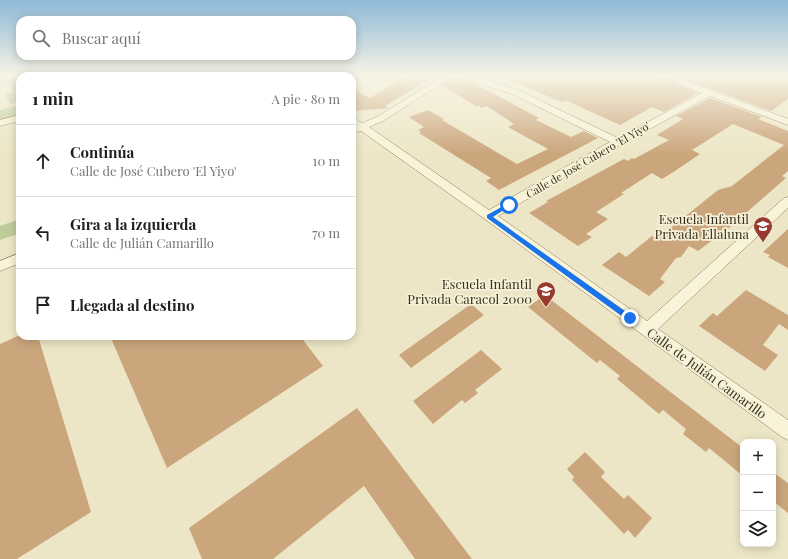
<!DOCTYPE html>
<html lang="es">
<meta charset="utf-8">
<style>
body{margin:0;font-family:"Playfair Display",serif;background:#f6f6f6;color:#202124}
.controls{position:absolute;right:12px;bottom:12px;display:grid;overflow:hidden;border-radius:8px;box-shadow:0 2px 10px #0003}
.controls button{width:36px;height:36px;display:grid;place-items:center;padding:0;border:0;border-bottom:1px solid #e0e0e0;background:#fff;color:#202124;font:20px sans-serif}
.stop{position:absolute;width:12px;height:12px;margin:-9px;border:3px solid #1a73e8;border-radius:50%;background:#fff}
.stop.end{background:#1a73e8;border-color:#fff;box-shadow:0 1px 4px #0008}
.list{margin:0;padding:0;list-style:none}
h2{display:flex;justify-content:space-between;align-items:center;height:52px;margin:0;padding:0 16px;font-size:17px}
h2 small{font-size:13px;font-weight:400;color:#757577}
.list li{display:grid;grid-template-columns:26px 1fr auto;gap:12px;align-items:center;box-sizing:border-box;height:72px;padding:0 16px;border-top:1px solid #e0e0e0}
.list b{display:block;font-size:15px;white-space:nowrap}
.list p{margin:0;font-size:13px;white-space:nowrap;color:#757577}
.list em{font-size:13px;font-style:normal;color:#757577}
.icon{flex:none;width:22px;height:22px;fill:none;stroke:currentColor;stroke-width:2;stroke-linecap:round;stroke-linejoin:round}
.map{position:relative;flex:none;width:788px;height:559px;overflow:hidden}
.search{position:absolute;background:#fff;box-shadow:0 2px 10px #0003;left:16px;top:16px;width:340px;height:44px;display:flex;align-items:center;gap:10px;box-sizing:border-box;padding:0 14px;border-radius:12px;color:#757577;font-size:15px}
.panel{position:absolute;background:#fff;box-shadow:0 2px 10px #0003;left:16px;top:72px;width:340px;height:268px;border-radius:12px}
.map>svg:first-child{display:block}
.green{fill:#c0cb9a}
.building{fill:#cba67d}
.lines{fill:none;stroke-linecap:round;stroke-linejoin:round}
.street-casing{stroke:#88795c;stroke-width:1}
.street{fill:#f8f3d9;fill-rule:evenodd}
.route{fill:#1a73e8}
.labels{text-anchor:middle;stroke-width:3.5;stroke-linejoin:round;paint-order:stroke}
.far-street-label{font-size:11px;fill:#392f20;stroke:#f5f0d6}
.poi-label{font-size:13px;fill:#392f20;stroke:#f5f0d6;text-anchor:end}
.street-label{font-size:13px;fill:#392f20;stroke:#f5f0d6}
</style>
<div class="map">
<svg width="788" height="559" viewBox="0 0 788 559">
<rect width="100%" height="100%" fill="#ede6c6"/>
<path class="green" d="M9,80H20V102L10,104L5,94L15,92Z
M20,105V115L0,120V110Z
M20,219V233L0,240V226Z"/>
<path class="building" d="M406,76H440L433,81L430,79L385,106L388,108L352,111V109L356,107L352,104V88L370,98Z
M454,76H460L462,79L475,84L539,118L536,120L571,137L584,131L598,138L499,190L486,181L491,178L419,133L421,132L418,130L424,127L409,117L428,110L444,119L442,120L517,164L548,149L508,127L514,124L493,110L486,106L482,108L478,105L476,106L441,85Z
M499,76H659L698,93L664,112L652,107L620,125L565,100L562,102Z
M676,76H788V99L771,111Z
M710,98L762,117L758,119L788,131V171L782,176L786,178L730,227L698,251L689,246L681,257L676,258L660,279L665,282L649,296L602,265L619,252L626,257L652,236L657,239L718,190L732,186L784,145L733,124L692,150L700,154L675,171L662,179L652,173L621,193L624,194L596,212L608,219L586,234L592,237L578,246L529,213L548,202L546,201L624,159L628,161L632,158L634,159L669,140L657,135L683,119L676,116Z
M788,229V268L768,257L770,255L763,252Z
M746,290L788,315V330L779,324L763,345L778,355L765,371L699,326L713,313L717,316Z
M542,297L548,301L550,299L743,448V476L709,448L706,452L683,434L686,429L663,410L659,414L617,379L620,376L600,360L597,363L528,307Z
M471,304L484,315L411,368L399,355Z
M18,336H38L91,512L17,559H0V344Z
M110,336H300L323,366L167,468Z
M481,350L502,369L475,390L478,393L465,403L462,400L433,424L413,401Z
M357,408L472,559H415L364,486L273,559H202L189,528Z
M585,452L605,472L601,477L624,499L628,495L652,518L635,538L628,530L624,534L572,480L574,477L567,469Z
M773,472L788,483V513L773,501Z"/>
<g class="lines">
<g class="street-casing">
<path id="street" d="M0,76H20V78L0,82Z
M443,76H453L383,121L369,127L489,210L610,142L512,94L462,78L461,76H474L518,90L618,138L702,93L660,76H672L788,119V125L710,96L622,144L498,216L647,321L784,198L788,197V208L658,329L788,420V440L782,437L471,209L361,131L356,132L352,130V128L354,126L352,124V117L362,123L377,117Z
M20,115V121L0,126V120Z
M20,253V263L0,271V261Z"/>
</g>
<use href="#street" class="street"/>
</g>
<linearGradient id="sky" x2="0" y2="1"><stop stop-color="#8eb9d7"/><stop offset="0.49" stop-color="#f7f4e5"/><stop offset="1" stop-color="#f7f4e5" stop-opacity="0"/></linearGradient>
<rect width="788" height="154" fill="url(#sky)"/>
<path class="route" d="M507,204L511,205L493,217L632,316V320H627L487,218V215Z"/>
<defs>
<g id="school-pin" transform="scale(1)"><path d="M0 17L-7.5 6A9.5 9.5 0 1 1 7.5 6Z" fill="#96392e" stroke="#f5f0d6"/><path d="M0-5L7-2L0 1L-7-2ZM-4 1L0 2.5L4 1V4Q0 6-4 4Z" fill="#fff"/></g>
</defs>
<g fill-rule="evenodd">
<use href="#school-pin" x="763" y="226"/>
<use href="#school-pin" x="546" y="291"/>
</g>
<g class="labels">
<g class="far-street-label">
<text transform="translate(588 160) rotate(-30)" y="4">Calle de José Cubero 'El Yiyo'</text>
</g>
<g class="poi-label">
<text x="749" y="224">Escuela Infantil<tspan x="749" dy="15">Privada Ellaluna</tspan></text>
<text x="532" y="289">Escuela Infantil<tspan x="532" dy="15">Privada Caracol 2000</tspan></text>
</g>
<g class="street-label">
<text transform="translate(707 373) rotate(36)" y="5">Calle de Julián Camarillo</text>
</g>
</g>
</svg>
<div class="controls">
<button>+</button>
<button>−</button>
<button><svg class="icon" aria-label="layers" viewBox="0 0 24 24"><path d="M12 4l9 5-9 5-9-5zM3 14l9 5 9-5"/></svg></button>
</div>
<div class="stop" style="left:509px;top:205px"></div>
<div class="stop end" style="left:630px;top:318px"></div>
<div class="search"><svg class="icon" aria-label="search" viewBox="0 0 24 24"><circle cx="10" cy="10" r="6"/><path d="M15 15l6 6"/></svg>Buscar aquí</div>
<section class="panel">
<h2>1 min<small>A pie · 80 m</small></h2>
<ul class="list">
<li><svg class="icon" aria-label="ahead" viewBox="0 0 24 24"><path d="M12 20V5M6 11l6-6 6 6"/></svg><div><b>Continúa</b><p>Calle de José Cubero 'El Yiyo'</p></div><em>10 m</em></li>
<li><svg class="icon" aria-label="left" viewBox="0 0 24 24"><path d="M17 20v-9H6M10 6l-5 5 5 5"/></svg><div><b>Gira a la izquierda</b><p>Calle de Julián Camarillo</p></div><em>70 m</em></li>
<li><svg class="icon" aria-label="arrive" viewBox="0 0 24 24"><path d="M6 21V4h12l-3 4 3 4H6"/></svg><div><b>Llegada al destino</b></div></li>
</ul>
</section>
</div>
